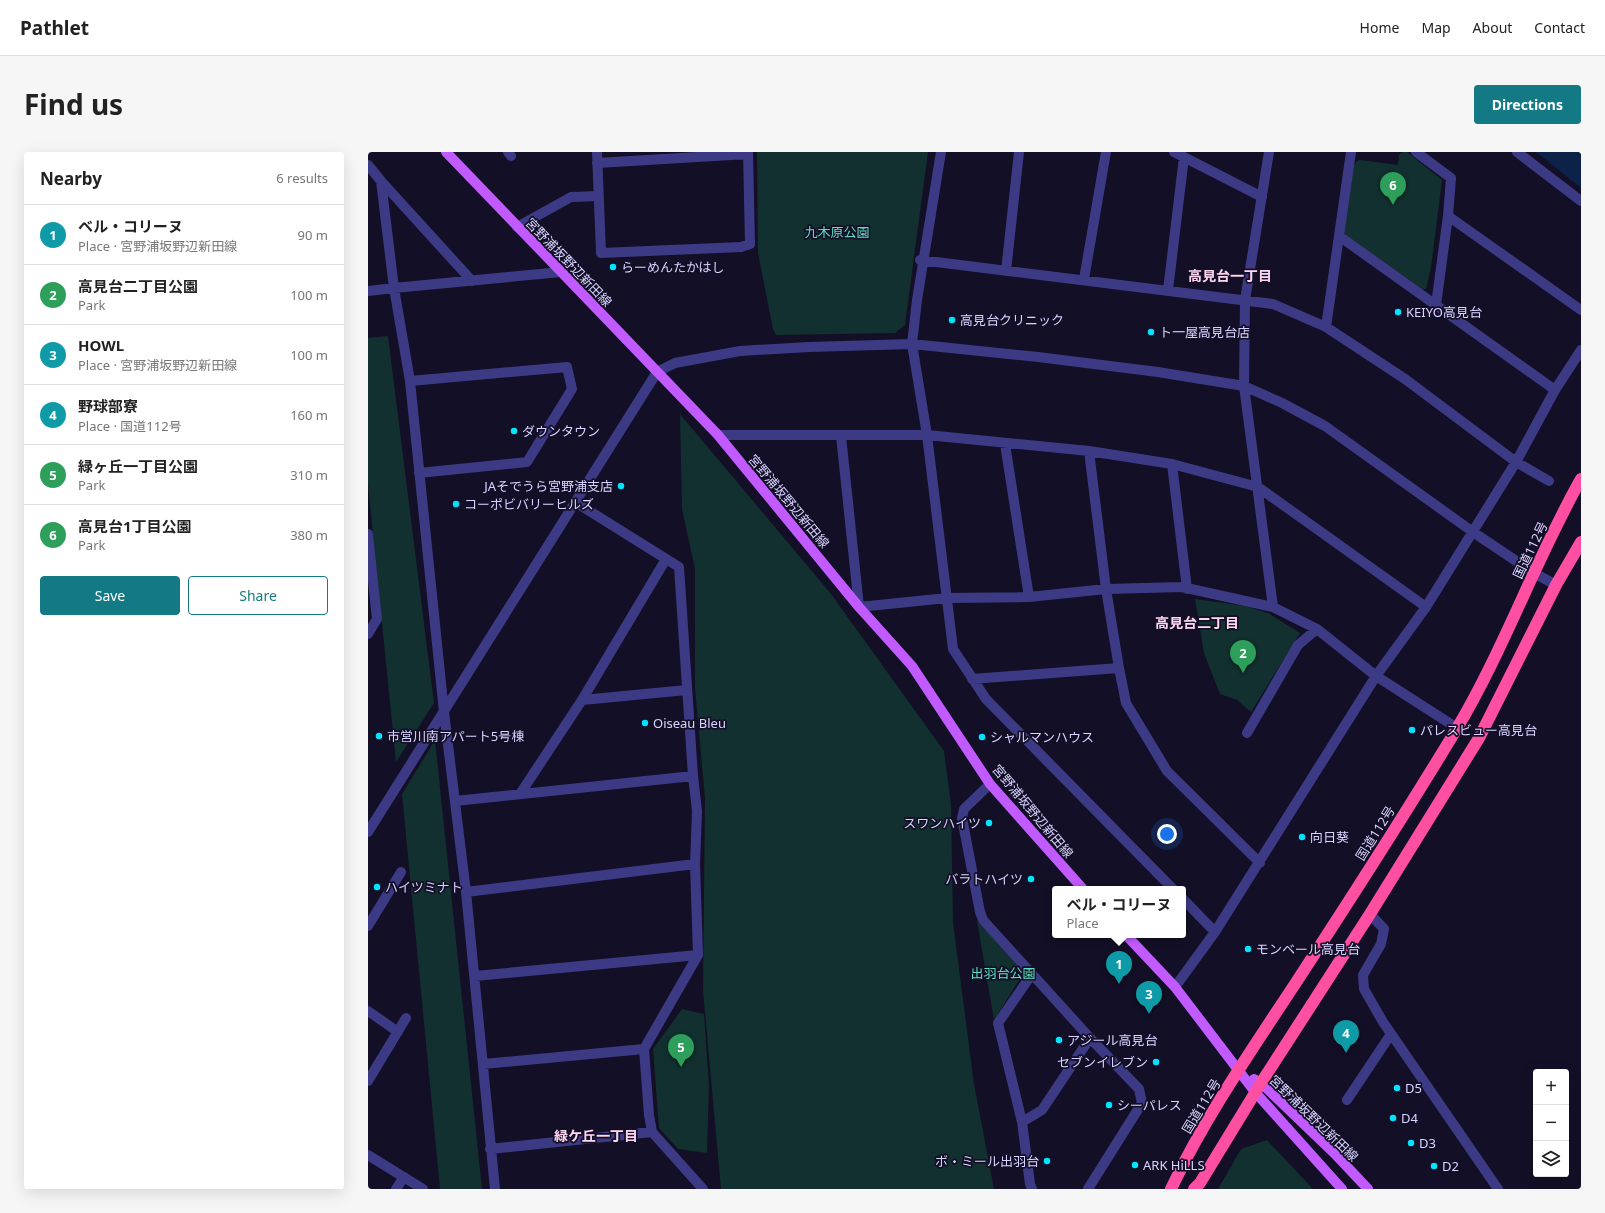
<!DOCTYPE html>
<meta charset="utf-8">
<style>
body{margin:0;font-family:"Noto Sans","Noto Sans JP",sans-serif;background:#f6f6f6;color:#222}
.controls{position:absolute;right:12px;bottom:12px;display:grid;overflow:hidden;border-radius:4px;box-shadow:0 4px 16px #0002}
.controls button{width:36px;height:36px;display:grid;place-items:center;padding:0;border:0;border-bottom:1px solid #e0e0e0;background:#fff;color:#222;font:20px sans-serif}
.you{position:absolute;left:799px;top:682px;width:14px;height:14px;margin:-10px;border:3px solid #fff;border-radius:50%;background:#1a73e8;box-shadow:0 0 0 6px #1a73e833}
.badge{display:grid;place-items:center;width:26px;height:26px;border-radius:50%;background:#137a85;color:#fff;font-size:13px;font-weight:700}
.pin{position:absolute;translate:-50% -33px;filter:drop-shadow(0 1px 2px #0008)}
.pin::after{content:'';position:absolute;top:21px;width:14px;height:12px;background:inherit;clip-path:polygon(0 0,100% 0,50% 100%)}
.popup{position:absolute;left:684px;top:734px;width:134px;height:52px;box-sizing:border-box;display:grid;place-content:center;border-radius:4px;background:#fff;filter:drop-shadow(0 1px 3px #0005);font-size:13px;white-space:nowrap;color:#767676}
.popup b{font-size:15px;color:#222}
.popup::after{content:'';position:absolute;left:50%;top:100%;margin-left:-8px;border:8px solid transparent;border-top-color:#fff}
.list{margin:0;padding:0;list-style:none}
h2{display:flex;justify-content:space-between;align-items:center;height:52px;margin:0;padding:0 16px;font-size:17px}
h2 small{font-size:13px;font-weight:400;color:#767676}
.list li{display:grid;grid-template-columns:26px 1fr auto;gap:12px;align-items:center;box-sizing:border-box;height:60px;padding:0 16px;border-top:1px solid #e0e0e0}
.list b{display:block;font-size:15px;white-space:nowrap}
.list p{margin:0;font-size:13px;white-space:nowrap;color:#767676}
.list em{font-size:13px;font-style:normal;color:#767676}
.actions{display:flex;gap:8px;padding:12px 16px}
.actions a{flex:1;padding:9px 0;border:1px solid #137a85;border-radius:4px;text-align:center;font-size:14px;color:#137a85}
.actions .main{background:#137a85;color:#fff}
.icon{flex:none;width:22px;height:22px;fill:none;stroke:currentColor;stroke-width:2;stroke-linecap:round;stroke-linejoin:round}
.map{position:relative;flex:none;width:1213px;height:1037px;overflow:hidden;border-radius:4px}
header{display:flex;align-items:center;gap:24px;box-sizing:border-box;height:56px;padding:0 20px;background:#fff;border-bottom:1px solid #e0e0e0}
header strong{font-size:19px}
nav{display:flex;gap:22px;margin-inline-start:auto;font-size:14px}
.intro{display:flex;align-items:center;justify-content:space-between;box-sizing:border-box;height:96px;padding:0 24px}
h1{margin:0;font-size:28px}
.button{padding:10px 18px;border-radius:4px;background:#137a85;color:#fff;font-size:14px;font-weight:700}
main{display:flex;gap:24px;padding:0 24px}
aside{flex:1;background:#fff;border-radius:4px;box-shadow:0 4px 16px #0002}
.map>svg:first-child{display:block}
.green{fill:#12302f}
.water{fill:#0c2248}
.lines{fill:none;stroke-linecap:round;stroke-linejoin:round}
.minor{stroke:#3d3a85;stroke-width:10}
.major{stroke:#c25bff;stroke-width:10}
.highway{stroke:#ff4fa3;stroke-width:12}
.poi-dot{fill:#00e5ff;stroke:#130f26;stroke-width:1.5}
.labels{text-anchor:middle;stroke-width:3.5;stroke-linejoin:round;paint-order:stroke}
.park-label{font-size:13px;fill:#5fe0c0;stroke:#130f26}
.street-label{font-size:13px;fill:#d9d4ff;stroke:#130f26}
.poi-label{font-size:13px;fill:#d9d4ff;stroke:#130f26;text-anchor:start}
.neighbourhood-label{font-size:14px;font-weight:bold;fill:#ffd6f0;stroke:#130f26}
</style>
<header>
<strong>Pathlet</strong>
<nav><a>Home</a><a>Map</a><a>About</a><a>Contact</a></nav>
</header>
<div class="intro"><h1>Find us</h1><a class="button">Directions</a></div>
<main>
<aside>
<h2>Nearby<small>6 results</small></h2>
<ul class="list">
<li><span class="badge" style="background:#0f9aa8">1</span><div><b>ベル・コリーヌ</b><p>Place · 宮野浦坂野辺新田線</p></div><em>90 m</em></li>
<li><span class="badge" style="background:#2e9e5b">2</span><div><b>高見台二丁目公園</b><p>Park</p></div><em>100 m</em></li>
<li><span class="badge" style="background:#0f9aa8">3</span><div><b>HOWL</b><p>Place · 宮野浦坂野辺新田線</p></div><em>100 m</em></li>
<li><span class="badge" style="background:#0f9aa8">4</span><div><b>野球部寮</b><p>Place · 国道112号</p></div><em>160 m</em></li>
<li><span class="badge" style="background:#2e9e5b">5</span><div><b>緑ヶ丘一丁目公園</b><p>Park</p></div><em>310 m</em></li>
<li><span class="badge" style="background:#2e9e5b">6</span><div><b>高見台1丁目公園</b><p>Park</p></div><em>380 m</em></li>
</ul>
<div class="actions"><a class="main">Save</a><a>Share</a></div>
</aside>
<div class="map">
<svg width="1213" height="1037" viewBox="0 0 1213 1037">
<rect width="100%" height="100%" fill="#130f26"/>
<path class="green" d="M389,0H560L537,173L527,181L408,183L405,177L390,101Z
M1035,0H1039L1074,28L1063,116L1058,137H1054L986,89L978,84L976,79L986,13L989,9L992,8L1030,13L1031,3Z
M20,184L66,551L28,610L0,332V186Z
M312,262L463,442L576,599L583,652L585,771L606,932L626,1037H353L335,838L337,646L327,536V417L314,357Z
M827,447L877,454L900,461L932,481L883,560L869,548L852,542L836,501Z
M67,588L114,1037H72L34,642Z
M609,769L651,814L653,825L626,868Z
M314,857L336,862L341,933L339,1001L310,997L291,976L285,897Z
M899,988L945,1037H850L873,997Z"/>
<path class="water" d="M1168,0H1213V36Z"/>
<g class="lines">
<path class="minor" d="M140,0L143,4
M229,0L233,101L373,95L382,92L380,0
M573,0L549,148L544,192L559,283L585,497L618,547L805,737
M806,0L894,45
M901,0L877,148L876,234L905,455
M983,0L971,84L1187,238
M1048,0L1083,26L1080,64L1068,153
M1149,0L1213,49
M229,11L380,2
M0,13L13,29L26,136L42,229L76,560L98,740L127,1037
M13,29L104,129
M1080,64L1213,158
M149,75L203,45L230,44
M552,108L905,152L958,175L1037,227L1148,310L1181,329
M638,119L651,0
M716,127L738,0
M800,138L816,5
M0,139L26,136L193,120
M958,175L971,84
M42,229L199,215L204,237L159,310L51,321
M350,283H559L721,299L804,312L890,335L1058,455
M473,284L491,455L579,446L661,445L738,437L814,435L905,455L949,477L1008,524L1089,576
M637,292L661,445
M721,299L738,437L751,516L758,551L799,619L892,711
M804,312L819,437
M207,350L311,415L325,624L329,659L327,712L330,803L276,897L281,963L284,980L335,1037
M0,382L9,467L0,482
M604,527L751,516
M214,548L319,538
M879,581L930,493L949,477
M622,632L596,657L594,666L612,760L615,768L722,886L771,937L774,951L720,1037
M152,642L214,548L298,407
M87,649L325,624
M0,680L289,220L307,211L372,199L441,195L544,192L670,205L790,220L876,234L914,251L957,274L1105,380L1166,421L1188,433
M98,740L327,712
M815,747L847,780
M1002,762L1016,777L1013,792L995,823L996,837L1015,870L1130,1037
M0,774L33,720
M664,822L630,871L654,970L662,1032L664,1037
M107,824L330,803
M807,835L847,780L1008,524L1058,455L1148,310L1187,238L1213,198
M0,859L30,880
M115,912L276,897
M0,929L38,866
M979,948L1023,882
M654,970L674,958L722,886
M122,997L284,980
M0,1003L55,1037
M28,1037L36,1025"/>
<path class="major" d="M78,0L350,283L491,455L544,514L622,632L715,737
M758,783L807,835L887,940L974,1037
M886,927L893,931L968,1003L1000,1037"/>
<path class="highway" d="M803,1037C837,965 883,899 927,832C982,748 1036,664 1088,578C1136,498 1167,408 1213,327
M826,1037L832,1031L893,931L1002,762L1111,586L1188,433L1213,390"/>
</g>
<g class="poi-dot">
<circle cx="245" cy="115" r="4"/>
<circle cx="1030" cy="160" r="4"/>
<circle cx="584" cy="168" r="4"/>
<circle cx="783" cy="180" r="4"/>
<circle cx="146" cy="279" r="4"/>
<circle cx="253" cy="334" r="4"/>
<circle cx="88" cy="352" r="4"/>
<circle cx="277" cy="571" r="4"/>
<circle cx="1044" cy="578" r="4"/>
<circle cx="11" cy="584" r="4"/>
<circle cx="614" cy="585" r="4"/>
<circle cx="621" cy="671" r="4"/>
<circle cx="934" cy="685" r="4"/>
<circle cx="663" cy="727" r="4"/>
<circle cx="9" cy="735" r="4"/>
<circle cx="880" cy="797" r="4"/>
<circle cx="691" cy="888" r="4"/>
<circle cx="788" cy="910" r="4"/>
<circle cx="1029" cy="936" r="4"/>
<circle cx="741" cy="953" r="4"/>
<circle cx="1025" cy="966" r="4"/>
<circle cx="1043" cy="991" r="4"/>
<circle cx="679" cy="1009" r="4"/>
<circle cx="767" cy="1013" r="4"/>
<circle cx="1066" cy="1014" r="4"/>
</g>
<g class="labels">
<g class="park-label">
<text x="469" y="85">九木原公園</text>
<text x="635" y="826">出羽台公園</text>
</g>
<g class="street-label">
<text transform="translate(201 110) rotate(46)" y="5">宮野浦坂野辺新田線</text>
<text transform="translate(421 349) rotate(50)" y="5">宮野浦坂野辺新田線</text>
<text transform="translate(1162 398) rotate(-64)" y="5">国道112号</text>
<text transform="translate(665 659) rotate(50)" y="5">宮野浦坂野辺新田線</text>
<text transform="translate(1007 681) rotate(-58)" y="5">国道112号</text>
<text transform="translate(833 954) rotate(-59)" y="5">国道112号</text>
<text transform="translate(946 966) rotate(44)" y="5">宮野浦坂野辺新田線</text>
</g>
<g class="poi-label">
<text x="253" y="120">らーめんたかはし</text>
<text x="1038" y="165">KEIYO高見台</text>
<text x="592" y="173">高見台クリニック</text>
<text x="791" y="185">ト一屋高見台店</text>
<text x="154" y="284">ダウンタウン</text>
<text x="245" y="339" text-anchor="end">JAそでうら宮野浦支店</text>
<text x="96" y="357">コーポビバリーヒルズ</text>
<text x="285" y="576">Oiseau Bleu</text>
<text x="1052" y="583">パレスビュー高見台</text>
<text x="19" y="589">市営川南アパート5号棟</text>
<text x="622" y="590">シャルマンハウス</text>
<text x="613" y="676" text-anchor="end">スワンハイツ</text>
<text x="942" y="690">向日葵</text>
<text x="655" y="732" text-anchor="end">バラトハイツ</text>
<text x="17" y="740">ハイツミナト</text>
<text x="888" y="802">モンベール高見台</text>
<text x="699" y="893">アジール高見台</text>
<text x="780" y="915" text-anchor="end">セブンイレブン</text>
<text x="1037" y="941">D5</text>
<text x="749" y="958">シーパレス</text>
<text x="1033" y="971">D4</text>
<text x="1051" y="996">D3</text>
<text x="671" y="1014" text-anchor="end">ボ・ミール出羽台</text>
<text x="775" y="1018">ARK HiLLS</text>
<text x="1074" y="1019">D2</text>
</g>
<g class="neighbourhood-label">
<text x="862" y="129">高見台一丁目</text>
<text x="829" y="476">高見台二丁目</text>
<text x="228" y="989">緑ケ丘一丁目</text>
</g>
</g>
</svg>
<div class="controls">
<button>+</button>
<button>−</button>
<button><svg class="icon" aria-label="layers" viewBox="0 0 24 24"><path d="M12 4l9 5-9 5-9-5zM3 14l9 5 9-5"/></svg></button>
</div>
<div class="you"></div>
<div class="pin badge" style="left:751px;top:832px;background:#0f9aa8">1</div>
<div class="popup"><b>ベル・コリーヌ</b>Place</div>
<div class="pin badge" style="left:875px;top:521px;background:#2e9e5b">2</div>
<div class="pin badge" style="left:781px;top:862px;background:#0f9aa8">3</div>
<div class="pin badge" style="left:978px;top:901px;background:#0f9aa8">4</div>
<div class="pin badge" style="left:313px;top:915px;background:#2e9e5b">5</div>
<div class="pin badge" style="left:1025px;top:53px;background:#2e9e5b">6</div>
</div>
</main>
